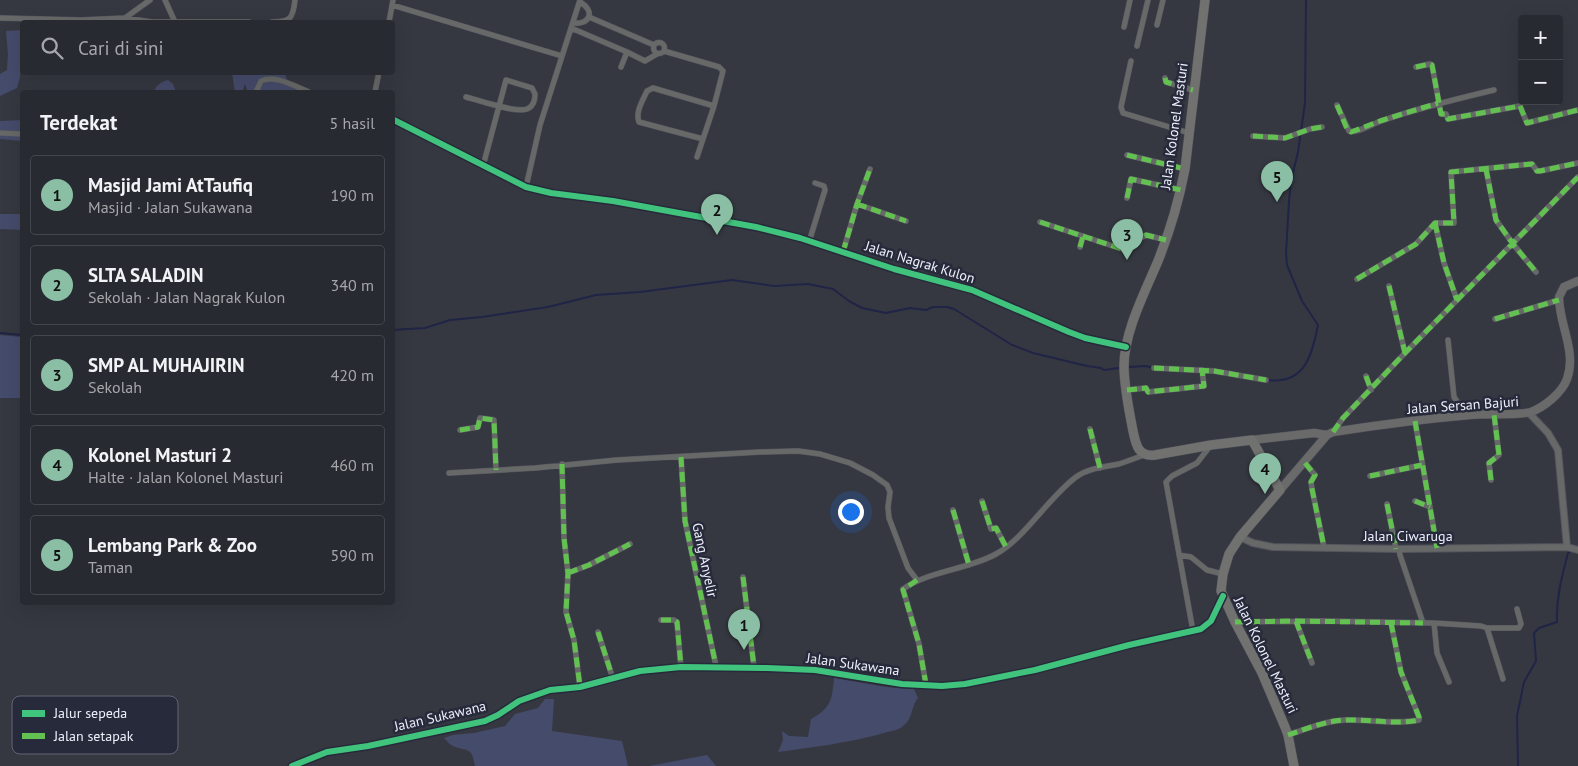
<!DOCTYPE html>
<html lang="id">
<meta charset="utf-8">
<style>
body{margin:0;font-family:"PT Sans",sans-serif;background:#303239;color:#f1f3f6}
.controls{position:absolute;right:15px;top:15px;display:grid;overflow:hidden;border-radius:5px;box-shadow:0 5px 20px #0002}
.controls button{width:45px;height:45px;display:grid;place-items:center;padding:0;border:0;border-bottom:1px solid #44464d;background:#282a31;color:#f1f3f6;font:25px sans-serif}
.you{position:absolute;left:850px;top:511px;width:18px;height:18px;margin:-12px;border:4px solid #fff;border-radius:50%;background:#1a73e8;box-shadow:0 0 0 8px #1a73e833}
.badge{display:grid;place-items:center;width:32px;height:32px;border-radius:50%;background:#8abfa5;color:#111;font-size:16px;font-weight:700}
.pin{position:absolute;translate:-50% -41px;filter:drop-shadow(0 1px 2px #0008)}
.pin::after{content:'';position:absolute;top:26px;width:18px;height:15px;background:inherit;clip-path:polygon(0 0,100% 0,50% 100%)}
.list{margin:0;padding:0;list-style:none}
h2{display:flex;justify-content:space-between;align-items:center;height:65px;margin:0;padding:0 20px;font-size:21px}
h2 small{font-size:16px;font-weight:400;color:#a5a7ab}
.list li{display:grid;grid-template-columns:32px 1fr auto;gap:15px;align-items:center;box-sizing:border-box;height:80px;margin:0 10px 10px;padding:0 10px;border:1px solid #44464d;border-radius:5px}
.list b{display:block;font-size:19px;white-space:nowrap}
.list p{margin:0;font-size:16px;white-space:nowrap;color:#a5a7ab}
.list em{font-size:16px;font-style:normal;color:#a5a7ab}
.icon{flex:none;width:28px;height:28px;fill:none;stroke:currentColor;stroke-width:2;stroke-linecap:round;stroke-linejoin:round}
.map{position:relative;flex:none;width:1578px;height:766px;overflow:hidden}
.search{position:absolute;background:#282a31;box-shadow:0 5px 20px #0002;left:20px;top:20px;width:375px;height:55px;display:flex;align-items:center;gap:12px;box-sizing:border-box;padding:0 18px;border-radius:5px;color:#a5a7ab;font-size:19px}
.panel{position:absolute;background:#282a31;box-shadow:0 5px 20px #0002;left:20px;top:90px;width:375px;height:515px;border-radius:5px}
.map>svg:first-child{display:block}
.green{fill:#454b6b}
.lines{fill:none;stroke-linecap:round;stroke-linejoin:round}
.stream{stroke:#202446;stroke-width:2}
.minor-casing{stroke:#54565e;stroke-width:6}
.tertiary-casing{stroke:#54565e;stroke-width:8}
.secondary-casing{stroke:#54565e;stroke-width:9}
.primary-casing{stroke:#54565e;stroke-width:10}
.minor{stroke:#676868;stroke-width:5}
.tertiary{stroke:#676868;stroke-width:6}
.secondary{stroke:#696a69;stroke-width:8}
.primary{stroke:#717270;stroke-width:9}
.quiet{stroke:#63c152;stroke-width:5;stroke-dasharray:10 5;stroke-linecap:butt}
.cycleway-casing{stroke:#272a3b;stroke-width:9}
.cycleway{stroke:#40c37c;stroke-width:6}
.labels{text-anchor:middle;stroke-width:5;stroke-linejoin:round;paint-order:stroke}
.street-label{font-size:14px;fill:#eef0fc;stroke:#272a3b}
.key{fill:#272a3b;stroke:#636575;stroke-width:1}
.key-label{font-size:14px;fill:#eef0fc}
</style>
<div class="map">
<svg width="1578" height="766" viewBox="0 0 1578 766">
<rect width="100%" height="100%" fill="#363841"/>
<path class="green" d="M22,30V47L20,48V77L17,88L0,96V74L7,70L8,54L6,31Z
M232,73H284L291,87L303,92H248L245,84L242,92H235Z
M168,80L173,84L176,92H154C156,85 161,82 168,80Z
M22,120V141L0,139V121Z
M0,214H22V230L0,229Z
M0,335L22,337V398H0Z
M834,678L886,687L914,689L918,698C910,708 914,718 902,727C896,731 890,731 884,733C849,743 813,747 778,752L783,740L782,731L789,736L808,737L811,719C831,708 832,700 834,678Z
M545,699H554L552,731L622,741L628,766H475C472,746 467,752 453,746C450,745 447,741 444,738L453,735L474,733L505,726L515,714L538,708Z
M707,755L716,766H649Z"/>
<g class="lines">
<path class="stream" d="M392,330L425,328L450,320L482,317L548,307L596,295L640,292L732,280L774,286L808,284L833,289L849,301L862,308L886,313L910,308L926,310L933,307H947L954,309L1012,345L1033,353L1087,366L1101,368L1104,370L1119,368
M0,333L22,335
M1129,367L1146,366L1153,368
M1267,380C1305,385 1312,355 1318,325L1302,301L1287,265L1286,253L1289,201L1291,181L1298,152L1305,103L1306,0
M1518,766L1517,716L1524,682L1536,661L1534,633L1539,628L1557,622C1556,598 1562,576 1568,553L1572,550"/>
<g class="minor-casing">
<path id="minor" d="M165,0L175,22
M392,5L562,56
M589,17L654,45
M0,18L81,20L125,18L150,0
M125,18L152,22H249
M272,22C291,22 293,18 295,0
M389,22L393,0
M573,23C591,25 595,10 580,2
M1157,25L1163,0
M1124,27L1130,0
M571,28L627,52L621,67
M653.5 48a5.5 5.5 0 1 1 11 0a5.5 5.5 0 1 1-11 0Z
M1137,46L1148,0
M664,51L719,67L723,71L714,106L697,157
M627,52L645,61L657,54
M1131,61L1121,107L1123,113L1189,133
M1416,67L1430,64L1432,65L1441,114H1446L1448,119L1520,106L1527,123L1578,110
M1165,78L1166,82L1193,90
M256,92L261,81C275,74 296,87 309,92
M375,92L379,72
M466,97C478,100 520,115 529,108C534,105 535,99 535,94L532,88L506,80L483,166
M1337,105L1349,131C1357,134 1372,124 1381,121C1418,108 1456,99 1494,90
M392,119L526,187L551,193L613,201L756,227L800,238L894,269L972,290L1069,332L1085,338L1126,347
M0,133L22,134
M1253,136L1285,138L1310,129L1322,127
M703,139L639,122C635,112 643,100 647,91L653,88L714,106
M1127,155L1185,169
M1486,169L1496,220L1513,244L1536,272
M526,187L540,125L580,0
M1127,198L1131,179L1181,190
M857,204L906,221
M1040,222L1122,249L1126,235C1133,237 1140,240 1146,235L1166,240
M1435,223L1444,263L1457,300
M809,242L825,190L824,186L815,183
M1080,247L1083,236
M843,252L857,204L870,169
M1357,279L1416,244L1435,223H1454L1451,172L1532,164L1537,171H1540L1578,163
M1389,286L1405,353
M1495,319L1559,300
M1448,340L1454,397L1466,415
M1154,368L1214,371L1266,380
M1366,376L1371,390
M1127,390L1146,388L1148,392L1204,386L1202,370
M1415,421L1437,548
M1090,429L1100,468
M460,430L478,427L480,418L494,420L496,470
M1333,432L1343,418L1405,353L1578,177
M681,457L685,521L716,666
M1305,463L1315,475L1311,482L1312,489L1324,547
M562,464L564,538L568,573L566,612L574,640L580,687
M449,473L535,468L617,460L760,452L798,451L820,454L850,463L873,475L887,485L890,492L888,507L889,518L908,568L917,580
M1370,476L1422,465
M1491,480L1489,463L1499,455L1494,414
M982,501L991,529L996,528L1006,547
M1415,501L1430,507
M1387,504L1396,549
M953,510L969,565
M1399,549L1400,555L1423,623
M1179,555L1191,557L1207,570L1223,574
M568,573L589,565L630,544
M743,577L754,667
M661,620H674L677,622L681,667
M1296,621L1312,663
M1236,622L1322,621L1434,623L1481,626L1487,628L1503,679
M1434,623L1437,653L1449,682
M1487,628H1519L1521,624L1517,609
M1193,631L1166,482L1172,476L1197,463L1211,445
M598,632L613,679
M926,685L919,644L903,589C931,570 967,570 996,554C1025,538 1048,498 1076,477C1088,468 1105,467 1119,464C1128,461 1136,458 1144,455
M1288,735C1306,729 1325,721 1345,720C1369,719 1395,725 1419,720V717L1401,672L1391,623
M292,766L327,752L368,746L485,721L498,715L519,701L550,690L580,687L640,671L681,667L767,668L815,670L902,684L942,686L965,684L1035,670L1129,645L1201,629L1211,621L1223,596"/>
</g>
<g class="tertiary-casing">
<path id="tertiary" d="M1529,413L1548,433L1558,450L1567,547
M1240,537L1253,543L1273,547L1399,549L1567,547L1578,550"/>
</g>
<g class="secondary-casing">
<path id="secondary" d="M1252,440L1314,433L1327,435
M1280,490L1327,435L1333,432C1378,425 1424,419 1470,415C1484,413 1519,416 1531,412C1544,407 1562,393 1567,379C1577,351 1559,325 1559,297L1564,287L1578,281"/>
</g>
<g class="primary-casing">
<path id="primary" d="M1205,0L1185,169C1179,200 1170,231 1158,261C1145,292 1124,332 1124,366C1124,386 1129,411 1133,431C1136,445 1138,457 1155,455L1211,445L1252,440L1280,490L1240,537L1229,554L1223,574L1221,591L1235,622L1262,673L1285,727L1288,735L1294,766"/>
</g>
<use href="#minor" class="minor"/>
<use href="#tertiary" class="tertiary"/>
<use href="#secondary" class="secondary"/>
<use href="#primary" class="primary"/>
<path class="quiet" d="M1416,67L1430,64L1432,65L1441,114H1446L1448,119L1520,106L1527,123L1578,110
M1165,78L1166,82L1193,90
M1337,105L1347,129L1351,132L1380,121L1438,103
M1253,136L1285,138L1310,129L1322,127
M1127,155L1185,169
M1486,169L1496,220L1513,244L1536,272
M1127,198L1131,179L1181,190
M857,204L906,221
M1040,222L1122,249L1126,235C1133,237 1140,240 1146,235L1166,240
M1435,223L1444,263L1457,300
M1080,247L1083,236
M843,252L857,204L870,169
M1357,279L1416,244L1435,223H1454L1451,172L1532,164L1537,171H1540L1578,163
M1389,286L1405,353
M1495,319L1559,300
M1154,368L1214,371L1266,380
M1366,376L1371,390
M1127,390L1146,388L1148,392L1204,386L1202,370
M1415,421L1437,548
M1090,429L1100,468
M460,430L478,427L480,418L494,420L496,470
M1333,432L1343,418L1405,353L1578,177
M681,457L685,521L716,666
M1305,463L1315,475L1311,482L1312,489L1324,547
M562,464L564,538L568,573L566,612L574,640L580,687
M1370,476L1422,465
M1491,480L1489,463L1499,455L1494,414
M982,501L991,529L996,528L1006,547
M1415,501L1430,507
M1387,504L1396,549
M953,510L969,565
M568,573L589,565L630,544
M743,577L754,667
M917,580L903,590L919,644L926,685
M661,620H674L677,622L681,667
M1296,621L1312,663
M1235,622L1296,621L1423,623
M598,632L613,679
M1288,735C1306,729 1325,721 1345,720C1369,719 1395,725 1419,720V717L1401,672L1391,623"/>
<g class="cycleway-casing">
<path id="cycleway" d="M392,119L526,187L551,193L613,201L756,227L800,238L894,269L972,290L1069,332L1085,338L1126,347
M292,766L327,752L368,746L485,721L498,715L519,701L550,690L580,687L640,671L681,667L767,668L815,670L902,684L942,686L965,684L1035,670L1129,645L1201,629L1211,621L1223,596"/>
</g>
<use href="#cycleway" class="cycleway"/>
</g>
<g class="labels">
<g class="street-label">
<text transform="translate(1174 126) rotate(-82)" y="5">Jalan Kolonel Masturi</text>
<text transform="translate(920 262) rotate(17)" y="5">Jalan Nagrak Kulon</text>
<text transform="translate(1463 405) rotate(-4)" y="5">Jalan Sersan Bajuri</text>
<text x="1408" y="541">Jalan Ciwaruga</text>
<text transform="translate(705 560) rotate(78)" y="5">Gang Anyelir</text>
<text transform="translate(1266 655) rotate(64)" y="5">Jalan Kolonel Masturi</text>
<text transform="translate(853 664) rotate(8)" y="5">Jalan Sukawana</text>
<text transform="translate(440 716) rotate(-13)" y="5">Jalan Sukawana</text>
</g>
</g>
<rect x="12" y="696" width="166" height="58" rx="8" class="key"/>
<rect x="22" y="710" width="23" height="7" fill="#40c37c"/>
<rect x="22" y="733" width="23" height="6" fill="#63c152"/>
<g class="key-label">
<text x="54" y="718">Jalur sepeda</text>
<text x="54" y="741">Jalan setapak</text>
</g>
</svg>
<div class="controls">
<button>+</button>
<button>−</button>
</div>
<div class="you"></div>
<div class="pin badge" style="left:744px;top:650px">1</div>
<div class="pin badge" style="left:717px;top:235px">2</div>
<div class="pin badge" style="left:1127px;top:260px">3</div>
<div class="pin badge" style="left:1265px;top:494px">4</div>
<div class="pin badge" style="left:1277px;top:202px">5</div>
<div class="search"><svg class="icon" aria-label="search" viewBox="0 0 24 24"><circle cx="10" cy="10" r="6"/><path d="M15 15l6 6"/></svg>Cari di sini</div>
<section class="panel">
<h2>Terdekat<small>5 hasil</small></h2>
<ul class="list">
<li><span class="badge">1</span><div><b>Masjid Jami AtTaufiq</b><p>Masjid · Jalan Sukawana</p></div><em>190 m</em></li>
<li><span class="badge">2</span><div><b>SLTA SALADIN</b><p>Sekolah · Jalan Nagrak Kulon</p></div><em>340 m</em></li>
<li><span class="badge">3</span><div><b>SMP AL MUHAJIRIN</b><p>Sekolah</p></div><em>420 m</em></li>
<li><span class="badge">4</span><div><b>Kolonel Masturi 2</b><p>Halte · Jalan Kolonel Masturi</p></div><em>460 m</em></li>
<li><span class="badge">5</span><div><b>Lembang Park &amp; Zoo</b><p>Taman</p></div><em>590 m</em></li>
</ul>
</section>
</div>
